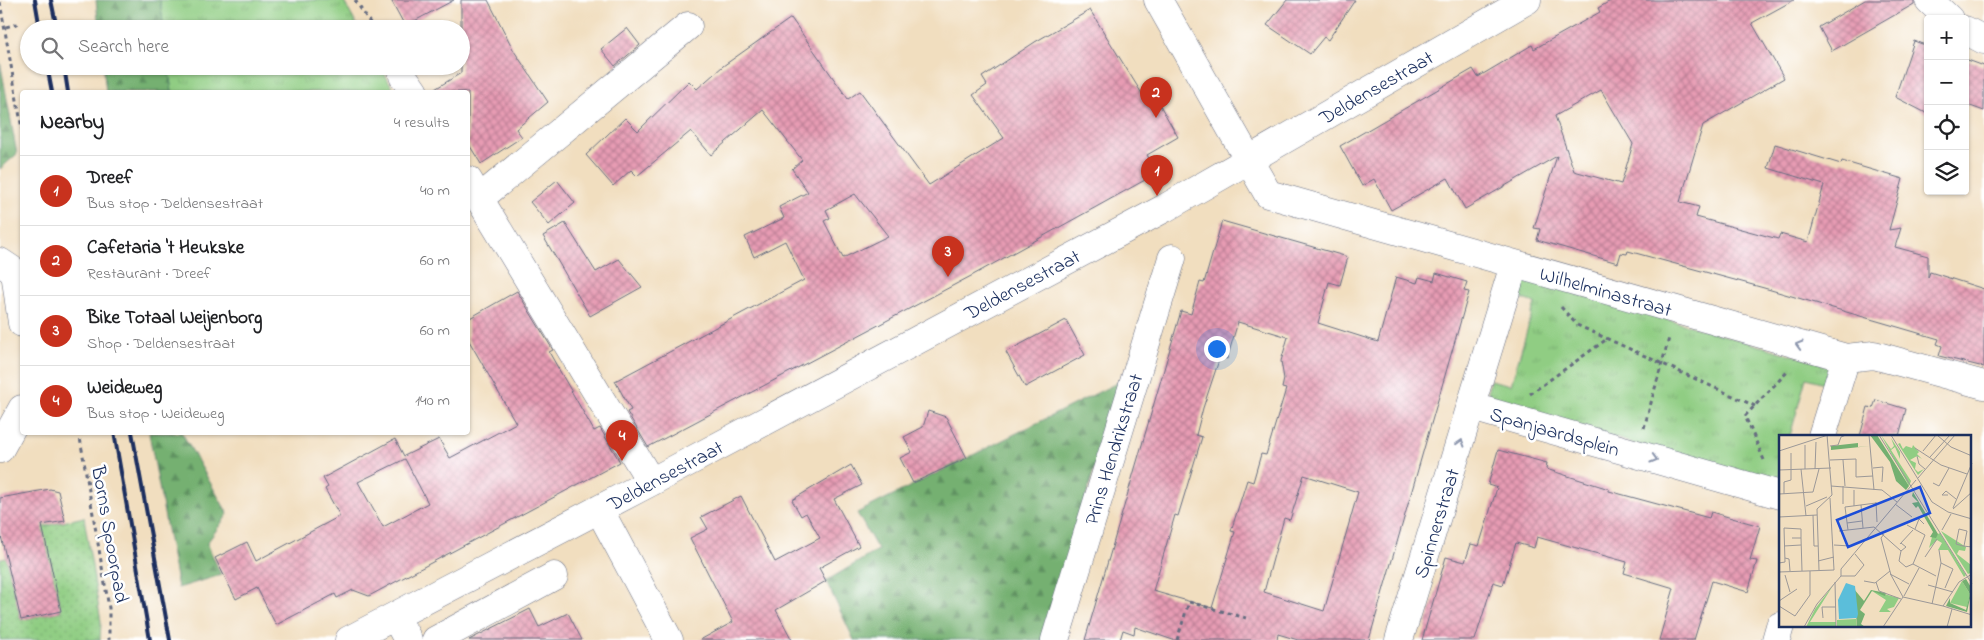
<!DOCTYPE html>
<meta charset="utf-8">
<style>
body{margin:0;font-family:"Indie Flower",sans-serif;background:#f2f2f2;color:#202124}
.controls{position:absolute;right:15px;top:15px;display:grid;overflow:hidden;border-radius:5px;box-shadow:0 1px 4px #0004}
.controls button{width:45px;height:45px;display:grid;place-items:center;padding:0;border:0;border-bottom:1px solid #e0e0e0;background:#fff;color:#202124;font:25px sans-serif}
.you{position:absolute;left:1216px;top:348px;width:18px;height:18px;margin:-12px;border:4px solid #fff;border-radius:50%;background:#1a73e8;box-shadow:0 0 0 8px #1a73e833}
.badge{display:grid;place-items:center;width:32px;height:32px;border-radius:50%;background:#c8321e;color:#fff;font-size:16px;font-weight:700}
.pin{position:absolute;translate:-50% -41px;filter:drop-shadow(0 1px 2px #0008)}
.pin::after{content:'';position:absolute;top:26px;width:18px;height:15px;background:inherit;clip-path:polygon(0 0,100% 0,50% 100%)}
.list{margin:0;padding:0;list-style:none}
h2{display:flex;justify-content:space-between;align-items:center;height:65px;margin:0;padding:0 20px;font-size:21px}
h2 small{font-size:16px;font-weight:400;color:#757577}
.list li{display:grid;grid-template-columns:32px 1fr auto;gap:15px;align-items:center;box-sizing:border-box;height:70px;padding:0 20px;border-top:1px solid #e0e0e0}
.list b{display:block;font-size:19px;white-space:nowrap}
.list p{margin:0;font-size:16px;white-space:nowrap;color:#757577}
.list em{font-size:16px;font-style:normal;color:#757577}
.icon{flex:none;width:28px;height:28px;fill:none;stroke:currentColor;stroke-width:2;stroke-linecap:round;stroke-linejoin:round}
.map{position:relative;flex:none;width:1984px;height:640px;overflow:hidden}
.search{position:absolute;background:#fff;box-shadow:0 1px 4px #0004;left:20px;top:20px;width:450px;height:55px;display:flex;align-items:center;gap:12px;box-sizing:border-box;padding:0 18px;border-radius:28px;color:#757577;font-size:19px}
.panel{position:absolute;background:#fff;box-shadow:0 1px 4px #0004;left:20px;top:90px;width:450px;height:345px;border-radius:5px}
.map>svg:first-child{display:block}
.grass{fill:url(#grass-tufts);stroke:#567e70}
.forest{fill:url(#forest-firs);stroke:#487068}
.garden{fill:url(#garden-dots);stroke:#567e70}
.building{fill:url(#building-cross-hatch);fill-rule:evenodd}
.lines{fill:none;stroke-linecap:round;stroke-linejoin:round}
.minor-casing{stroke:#666c80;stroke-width:29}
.path{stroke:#666c80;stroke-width:3;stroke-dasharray:4 4;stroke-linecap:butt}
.minor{stroke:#fff;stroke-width:28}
.rail{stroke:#1b2f5e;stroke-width:4}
.oneway{stroke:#8d97ae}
.labels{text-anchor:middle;stroke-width:5;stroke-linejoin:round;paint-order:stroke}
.street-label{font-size:20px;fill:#1b2f5e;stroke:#fff}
.inset-road{fill:none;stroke:#9b9898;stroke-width:1}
.view{fill:#1d4ed8;fill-opacity:0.15;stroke:#1d4ed8;stroke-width:2.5}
.inset-edge{fill:none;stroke:#1b2f5e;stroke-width:2.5}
</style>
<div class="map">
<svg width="1984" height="640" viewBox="0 0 1984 640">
<defs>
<pattern id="grass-tufts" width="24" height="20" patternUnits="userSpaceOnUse" patternTransform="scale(1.25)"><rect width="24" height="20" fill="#90cd83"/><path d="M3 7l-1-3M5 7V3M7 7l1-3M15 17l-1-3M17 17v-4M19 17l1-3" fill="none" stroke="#7cb074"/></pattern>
<pattern id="forest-firs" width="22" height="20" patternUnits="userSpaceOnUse" patternTransform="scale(1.25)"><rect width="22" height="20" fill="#74b071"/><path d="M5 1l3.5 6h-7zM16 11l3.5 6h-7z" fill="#5e9060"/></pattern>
<pattern id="garden-dots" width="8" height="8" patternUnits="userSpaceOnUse" patternTransform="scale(1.25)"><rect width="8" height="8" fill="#90cd83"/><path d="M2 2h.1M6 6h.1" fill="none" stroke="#7cb074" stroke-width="1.8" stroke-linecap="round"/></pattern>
<pattern id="building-cross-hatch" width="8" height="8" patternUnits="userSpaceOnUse" patternTransform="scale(1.25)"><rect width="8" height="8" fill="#e79bb3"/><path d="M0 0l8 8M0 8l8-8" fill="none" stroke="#ba7f95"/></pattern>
</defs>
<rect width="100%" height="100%" fill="#fff"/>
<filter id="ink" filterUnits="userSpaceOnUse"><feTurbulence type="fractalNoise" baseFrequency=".02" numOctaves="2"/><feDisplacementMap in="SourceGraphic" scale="10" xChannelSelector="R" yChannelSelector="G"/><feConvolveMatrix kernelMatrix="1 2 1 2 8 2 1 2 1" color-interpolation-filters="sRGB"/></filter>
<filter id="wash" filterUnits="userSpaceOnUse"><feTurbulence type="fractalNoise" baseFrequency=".0096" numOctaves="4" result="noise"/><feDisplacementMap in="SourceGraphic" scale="20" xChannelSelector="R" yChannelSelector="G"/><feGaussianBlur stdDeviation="1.12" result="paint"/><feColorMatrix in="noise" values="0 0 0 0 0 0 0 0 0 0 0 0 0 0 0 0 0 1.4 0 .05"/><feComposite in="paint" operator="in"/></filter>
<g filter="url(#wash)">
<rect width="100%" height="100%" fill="#f1debf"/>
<path class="grass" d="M160,0H343L359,29H164Z
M168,66H380L395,92H172Z
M1532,281L1820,363L1828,367L1831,374L1828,384L1806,378L1790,436H1780V488L1490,400L1488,390L1490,380L1511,385L1535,303L1513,296C1517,286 1520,282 1532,281Z"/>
<path class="forest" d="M96,0H160L164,29H99Z
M0,61L17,154L0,169Z
M103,66H168L172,92H106Z
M1119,382L1045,640H854L826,581L878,550L857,513Z
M149,433H182L228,514L207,543L221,575L178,588Z"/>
<path class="garden" d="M84,517L101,622L100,640H0V559L6,557L21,620L61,611L42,527Z"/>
<g id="blocks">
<path class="building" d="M391,0H454L405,26Z
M461,0H488L514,51L548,102L516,129L522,137L481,164L468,143V92H430L461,73Z
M1287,0H1355L1328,40L1324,37L1310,54L1267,25Z
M1612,0H1794L1752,23L1784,78L1703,125L1680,202L1699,207L1696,217L1778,239L1780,234L1808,242L1824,185L1768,168L1775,144L1841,164L1842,161L1903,179L1889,230L1901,228L1895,247L1928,256V278L1930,272L1984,289V367L1939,356L1942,346L1937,344L1939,339L1764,288L1628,251L1627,254L1621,253L1618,263L1537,240L1540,229L1534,228L1557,156L1465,209L1448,178L1391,210L1374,179L1362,186L1340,146L1473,69L1478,77L1532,45L1534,49L1600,12L1598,8ZM1601,90L1633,144L1621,184L1574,171L1555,116Z
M1865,0H1914V4L1832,51L1819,27Z
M1090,10L1149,105L1157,100L1178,137L1147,155L1155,168L1142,176L1145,180L973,275L648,447L627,412L631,410L615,381L804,280L785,241L754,257L745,237L784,218L779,207L808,192L792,169L802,160L763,110L711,155L691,131L637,176L631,170L613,186L586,155L625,118L638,131L689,81L697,89L723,66L791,18L848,99L860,91L929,185L1004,138L973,95L987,85L982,77L1035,42ZM855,194L888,236L843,258L824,221L830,218L826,210Z
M627,28L640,45L615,66L601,49Z
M1914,41L1928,46V114L1895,97Z
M1965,59L1984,66V111L1965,104Z
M557,180L575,203L549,225L530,202Z
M1222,221L1348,257L1340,285L1329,282L1318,323L1378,342L1396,277L1417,283L1419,277L1434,281L1436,273L1467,282L1464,291L1469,292L1369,640H1298L1278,634L1277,640H1173L1135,627L1134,634L1123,630L1120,640H1085L1181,311L1191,314L1200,282L1204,283ZM1238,322L1288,337L1281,361L1284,379L1282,388L1286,389L1266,455L1261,454L1253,482L1247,480L1231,531L1235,532L1212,608L1153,591L1175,515L1178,516L1202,437L1196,435L1203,408L1220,357L1227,359ZM1304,475L1358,492L1324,611L1264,592L1284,518L1290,520Z
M565,223L596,272L619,259L642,287L590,316L543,236Z
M517,291L553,350L549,352L594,431L600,428L620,462L369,596L353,590L337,598L335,594L276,625L257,588L236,599L215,558L247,542L256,561L340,516L325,489L328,487L323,478L395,439L404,456L439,439L450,458L516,423L468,339V319ZM405,459L428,503L383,527L358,482Z
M1066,320L1085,355L1025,387L1006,352Z
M1876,400L1906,409L1899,436H1860L1868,407L1873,408Z
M928,411L946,417L967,458L913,483L900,458L912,452L904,437L923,427Z
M1498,450L1547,463L1546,469L1609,489V491L1709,518L1711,512L1760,526L1750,560L1757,561L1748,592L1712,581L1694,640H1659L1674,588L1624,573L1627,562L1537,537L1534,548L1516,543L1503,585L1493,582L1475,640H1422L1446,557L1465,562L1471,544L1479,546L1497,488L1488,485Z
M851,465L862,485L834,499L859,546L819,568L826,581L776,610L792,640H700L733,622L690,538L708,529L701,517L741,496L775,562L820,538L806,513L801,516L792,500Z
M50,489L58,491L65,521L42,525L61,611L21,620L0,532V498Z
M530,609L539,627L568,613L582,640H469Z"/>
</g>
</g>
<g filter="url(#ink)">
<use href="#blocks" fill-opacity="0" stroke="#666c80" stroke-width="1"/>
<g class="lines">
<g class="minor-casing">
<path id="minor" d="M1158,0L1268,194L1846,358L1874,355L1984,385
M1929,0L1949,19
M1965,30L1984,40
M403,76L414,92
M468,180L651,482
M479,199L688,26
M0,262L15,272L22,323
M1472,407L1780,495
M1822,436L1846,358
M0,449L22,409
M599,509L669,640
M395,616L408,640
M349,640L651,482L1165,208L1527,0
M436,640L554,576
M1055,640L1172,258
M1399,640L1514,265
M1776,640L1780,626"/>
</g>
<path class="path" d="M355,0L374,29
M0,2L22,129
M6,27L20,23
M1561,307L1577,325L1755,406
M1530,394L1607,339
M1644,428L1669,338
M79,432L109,608V640
M1764,460L1745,416L1789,370
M1177,640L1189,602L1246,618"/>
<use href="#minor" class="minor"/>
<path class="rail" d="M35,0L40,29
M51,0L57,29
M47,66L52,92
M64,66L68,92
M114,432L150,640
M132,432L170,640"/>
</g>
<defs><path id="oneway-chevron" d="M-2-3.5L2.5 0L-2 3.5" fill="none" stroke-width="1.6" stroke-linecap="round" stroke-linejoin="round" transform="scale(1.25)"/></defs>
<g class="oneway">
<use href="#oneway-chevron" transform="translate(1799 345) rotate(-164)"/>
<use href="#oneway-chevron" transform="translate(1461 443) rotate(-73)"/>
<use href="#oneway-chevron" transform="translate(1654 459) rotate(16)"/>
</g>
</g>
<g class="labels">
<g class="street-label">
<text transform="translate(1376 87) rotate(-30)" y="7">Deldensestraat</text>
<text transform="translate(1022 284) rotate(-28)" y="7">Deldensestraat</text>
<text transform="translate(1606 291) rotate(16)" y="7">Wilhelminastraat</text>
<text transform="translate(1555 431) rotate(16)" y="7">Spanjaardsplein</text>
<text transform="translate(1113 449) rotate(-73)" y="7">Prins Hendrikstraat</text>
<text transform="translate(665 475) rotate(-28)" y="7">Deldensestraat</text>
<text transform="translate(1436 523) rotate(-73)" y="7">Spinnerstraat</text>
<text transform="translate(111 534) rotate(80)" y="7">Borns Spoorpad</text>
</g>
</g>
<g transform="translate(1779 435)">
<rect width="192" height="192" fill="#f1debf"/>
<path d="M102,0L112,14L115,11L112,3L121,17V24L116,12L112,15L132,46L130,51ZM121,8L124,14L127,11L133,13L134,10L140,17L138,19L143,24L138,21L131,25L137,28L136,34L139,37L145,34L139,40L119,9ZM162,96L187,112L186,116L180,115L178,119L192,130L191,138L189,139ZM161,98L187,140L185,142L169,115H159L163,108L158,105L150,113L153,102ZM183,146L191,159L188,172L171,168ZM55,149L31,187H57V192H27L36,174ZM93,156L120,163L115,172L108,174L112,177H100L107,165ZM77,184L78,192L58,191V185Z" fill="#90cd83"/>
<path d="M91,0H98L130,51L127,55L117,46L111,27ZM79,8V12L91,11L52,15V11ZM134,57L159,99L157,103L151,102L154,97L139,71L137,73L133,68L139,67L133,61ZM187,144L193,154L188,177L167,171L171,163V168L187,175L191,159L183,146ZM75,154L85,166L92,155L107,158L106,161L93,156L86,167L81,175L86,179L82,189L86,192H78Z" fill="#74b071"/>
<path d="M67,148L76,151L79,179L78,183L60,184L59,165Z" fill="#5bbeda"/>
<path class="inset-road" d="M73,0H90M90,0L95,55M100,0L193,149M112,0L153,67L169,77L193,84M158,0L172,12L193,21M51,11L59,10L62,2L67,0M136,13L162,30L188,39M0,16L49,0M144,16L157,0M138,21L140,29L146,34M151,22L171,0M51,25L77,24V42L94,41M64,25L66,51M94,33L104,32L103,47M22,34L27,81M26,34V10M36,34L37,7M0,35L52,33M139,43L176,0M154,48L160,51L170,33M52,51L103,55L118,67M75,55V71M0,59L34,57L40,34M5,59V47L12,45V18M169,60H163L167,56L177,64M51,63L55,135M97,67L98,87M64,69V51M116,69L133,82M82,70L84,93M27,71L48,62M174,73L193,28M174,74L193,57M34,80L35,111H39M0,82L38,80M68,88L83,86M128,90L146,100L134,129M136,94L140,84L145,89M69,95L66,72L97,68M163,95L172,79M60,96L95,92L122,116M105,99L102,103L112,140L124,162M22,103L23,136M122,108L127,112L122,116L120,126L127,132L134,129L157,141M121,109L134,95M55,110L71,111M5,111L22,110M185,111L188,96L180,94L177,109L184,111L193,112M146,122L158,104M6,123L10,124L11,136M39,126L55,122M0,128L6,127L5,93L22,94V103H13M162,128L174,134L166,153M40,135L38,74L53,60L48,0M0,137L55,135M111,139L130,149M6,140L11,157M62,141H76L85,130L76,119M85,146L96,148L111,136M56,147L57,192M97,147L100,156L122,164M149,150L174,157M125,161L140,133M124,162L164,171L180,147L193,139M0,166L18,154M153,169L162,128L160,115M0,171L16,181L31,160V136M164,171L193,180M44,183L43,172H57M25,192L38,169L62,141V134L137,45M104,192L124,162M168,192L173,174"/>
<path class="view" d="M141,52L151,78L69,112L58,85Z"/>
<rect width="192" height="192" class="inset-edge"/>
</g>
</svg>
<div class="controls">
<button>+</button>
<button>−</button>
<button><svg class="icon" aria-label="locate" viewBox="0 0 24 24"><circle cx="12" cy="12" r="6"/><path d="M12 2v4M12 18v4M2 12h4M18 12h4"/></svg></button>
<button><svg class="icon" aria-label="layers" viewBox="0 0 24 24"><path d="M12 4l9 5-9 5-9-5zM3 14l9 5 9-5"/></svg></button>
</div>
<div class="you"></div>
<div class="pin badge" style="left:1157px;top:196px">1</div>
<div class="pin badge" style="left:1156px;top:118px">2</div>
<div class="pin badge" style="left:948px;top:277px">3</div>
<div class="pin badge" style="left:622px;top:461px">4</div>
<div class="search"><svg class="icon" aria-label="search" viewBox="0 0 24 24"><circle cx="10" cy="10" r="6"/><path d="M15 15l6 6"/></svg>Search here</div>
<section class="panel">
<h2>Nearby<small>4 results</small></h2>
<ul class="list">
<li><span class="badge">1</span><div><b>Dreef</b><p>Bus stop · Deldensestraat</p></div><em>40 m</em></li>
<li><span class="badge">2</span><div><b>Cafetaria 't Heukske</b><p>Restaurant · Dreef</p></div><em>60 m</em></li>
<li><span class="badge">3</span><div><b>Bike Totaal Weijenborg</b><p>Shop · Deldensestraat</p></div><em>60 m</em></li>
<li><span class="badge">4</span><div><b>Weideweg</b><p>Bus stop · Weideweg</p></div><em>140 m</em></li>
</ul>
</section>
</div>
